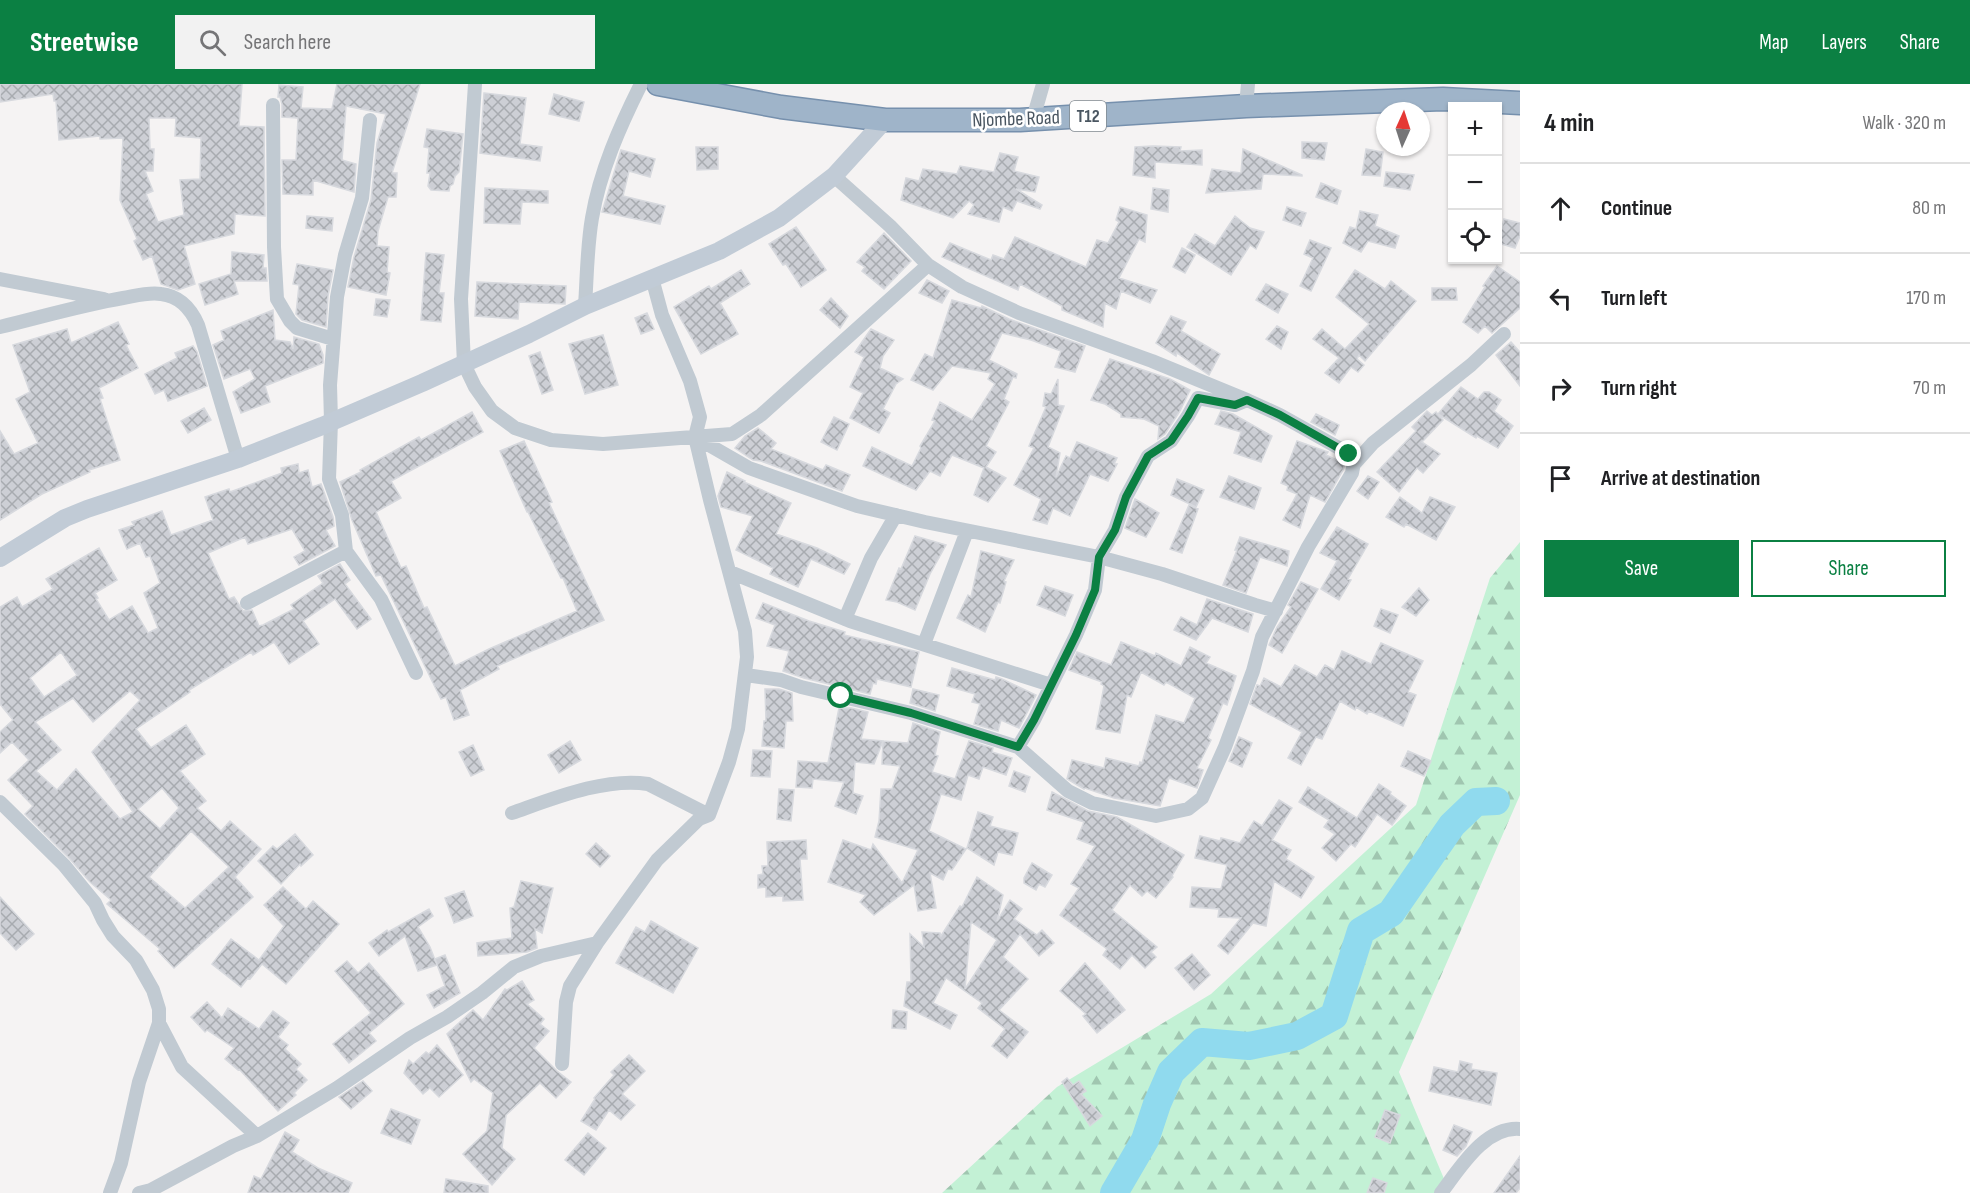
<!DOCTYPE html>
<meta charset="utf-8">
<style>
body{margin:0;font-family:"Sofia Sans Condensed",sans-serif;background:#f2f2f2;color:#202124}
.controls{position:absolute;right:18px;top:18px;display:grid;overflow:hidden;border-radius:0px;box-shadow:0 2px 4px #0004}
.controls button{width:54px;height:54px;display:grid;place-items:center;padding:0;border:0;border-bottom:2px solid #e0e0e0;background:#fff;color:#202124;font:30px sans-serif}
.compass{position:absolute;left:1376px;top:18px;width:54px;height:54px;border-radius:50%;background:#fff;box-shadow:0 2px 4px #0004;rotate:3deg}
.stop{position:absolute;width:18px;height:18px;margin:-14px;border:4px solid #0b8043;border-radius:50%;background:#fff}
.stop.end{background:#0b8043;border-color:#fff;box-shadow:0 2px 6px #0008}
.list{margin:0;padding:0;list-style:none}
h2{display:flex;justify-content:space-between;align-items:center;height:78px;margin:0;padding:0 24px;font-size:26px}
h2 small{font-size:20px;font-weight:400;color:#757577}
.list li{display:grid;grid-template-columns:39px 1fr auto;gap:18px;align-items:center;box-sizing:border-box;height:90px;padding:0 24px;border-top:2px solid #e0e0e0}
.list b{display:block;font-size:22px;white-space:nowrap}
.list em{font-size:20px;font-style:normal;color:#757577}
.actions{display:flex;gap:12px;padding:18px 24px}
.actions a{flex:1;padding:14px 0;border:2px solid #0b8043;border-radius:0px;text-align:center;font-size:21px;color:#0b8043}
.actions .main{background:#0b8043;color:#fff}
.icon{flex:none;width:33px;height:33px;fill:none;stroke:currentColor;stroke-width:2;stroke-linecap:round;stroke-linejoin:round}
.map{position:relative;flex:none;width:1520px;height:1109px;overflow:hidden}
header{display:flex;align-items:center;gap:36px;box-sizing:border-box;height:84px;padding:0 30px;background:#0b8043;color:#fff}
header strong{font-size:28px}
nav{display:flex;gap:33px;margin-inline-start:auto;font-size:21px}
.search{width:420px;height:54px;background:#f2f2f2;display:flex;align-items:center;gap:15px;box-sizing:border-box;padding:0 21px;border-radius:0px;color:#757577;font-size:22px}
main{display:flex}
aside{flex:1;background:#fff}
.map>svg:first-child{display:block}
.forest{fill:url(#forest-firs)}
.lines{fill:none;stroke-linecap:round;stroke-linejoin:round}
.river{stroke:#90daee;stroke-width:28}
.building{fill:url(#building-cross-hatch);stroke:#d7d9de;stroke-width:1.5;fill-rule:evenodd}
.trunk-casing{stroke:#7690ad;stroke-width:25}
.minor{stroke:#c1cad2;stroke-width:14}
.secondary{stroke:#c1cbd6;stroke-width:18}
.trunk{stroke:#9fb4c9;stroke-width:22}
.route{stroke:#0b8043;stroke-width:8}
.labels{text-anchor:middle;stroke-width:5;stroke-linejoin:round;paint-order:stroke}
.shield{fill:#fff;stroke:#808990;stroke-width:1.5}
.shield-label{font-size:18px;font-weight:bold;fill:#4a5661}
.street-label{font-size:20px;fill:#4a5661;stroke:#fff}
</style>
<header>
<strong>Streetwise</strong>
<div class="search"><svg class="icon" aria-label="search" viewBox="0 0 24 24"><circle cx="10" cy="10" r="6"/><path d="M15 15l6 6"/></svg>Search here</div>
<nav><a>Map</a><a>Layers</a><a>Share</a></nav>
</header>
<main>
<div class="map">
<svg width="1520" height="1109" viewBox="0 0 1520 1109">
<defs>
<pattern id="forest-firs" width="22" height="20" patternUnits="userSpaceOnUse" patternTransform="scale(1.5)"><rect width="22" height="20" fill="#c3f1d5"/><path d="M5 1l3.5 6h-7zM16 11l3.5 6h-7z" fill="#a0c6b0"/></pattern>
<pattern id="building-cross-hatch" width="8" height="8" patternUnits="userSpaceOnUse" patternTransform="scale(1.5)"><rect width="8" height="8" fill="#cdcfd5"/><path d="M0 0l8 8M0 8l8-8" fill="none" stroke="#a8abb0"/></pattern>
</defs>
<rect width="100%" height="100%" fill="#f5f3f3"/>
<path class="forest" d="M1520,458V711L1399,988L1450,1109H942L1057,1003L1211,910L1416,721L1490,494Z"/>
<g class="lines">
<path class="river" d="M1114,1109L1145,1056L1157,1020L1171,988L1202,958L1249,962L1297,952L1334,932L1361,847L1391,829L1452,741L1476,718L1496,717"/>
</g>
<path class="building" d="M0,0H242L239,42L264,43L265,132L235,130L234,150L184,162L195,200L178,206L161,200L152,172L143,176L134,157L137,155L120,116L123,54L100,55V52L59,56L56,17H54L53,10L0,18ZM149,34H176L175,52L201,54L200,95L180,96L184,131L158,138L146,110L153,107L145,87H153L154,65H150Z
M337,0H420L392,89H397L396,113H388L378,147L377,162L389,163L387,188L390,189L386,211L348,203L354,173L371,116L377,59L386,30L346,22L342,76L356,80L354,108L313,96V111L283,110L282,76H296L298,34L282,33V20L280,13H278L279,1L303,3L301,24L332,25Z
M484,9L526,14L520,60L542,63L540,77L480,69Z
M554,10L584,18L579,37L549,30Z
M427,45L463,50L459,88L455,92L453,100L450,102L449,107L431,106L428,102L430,89H427L429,64L424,63Z
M1302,58L1327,59L1324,76L1302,74Z
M1153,62L1181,63L1180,67L1202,66V81L1155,78V94L1133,91L1135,63Z
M696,63H718V85L697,86Z
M1243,65L1302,91V92L1263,90L1261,105L1206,109L1212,85L1241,89Z
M1366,65L1383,68L1380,92L1362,91Z
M621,66L655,75L650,93L629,87L623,112L665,122L660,140L602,128Z
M1000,69L1018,73L1014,87L1039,93L1035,108L1016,105L1042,121L1040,125L1017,117L1012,127L1003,123L999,138L968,130L974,121L969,117L953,134L901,116L906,94L919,97L923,85L957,90L960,82L994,88Z
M1386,88L1414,91L1410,106L1384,102Z
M1321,99L1341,107L1337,120L1316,113Z
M485,104L548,107V119L522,118L520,140L484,139Z
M1153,104L1169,106L1168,128L1151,125Z
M1120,123L1147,131L1145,158L1139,155L1119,194L1157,206L1150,219L1121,207L1116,225L1105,219L1103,243L1062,226V222L1020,200L1018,206L942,173L950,159L991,176L993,171L1004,175L1015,153L1086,183L1097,156L1108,159L1119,138L1116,136Z
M1287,123L1306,129L1301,142L1283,136Z
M1360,127L1378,131L1375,142L1399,152L1395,164L1368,157L1361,168L1343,159L1350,143L1356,145Z
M307,132L333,134L332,147L306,144Z
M1235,132L1250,144L1264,148L1256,165L1250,161L1231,191L1187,163L1195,150L1215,162Z
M1504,135L1520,139V152L1515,164L1498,159Z
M796,143L826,186L801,203L786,180L783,181L769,160Z
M884,149L911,177L884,205L862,187L865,183L857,178Z
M1310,156L1331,164L1311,207L1300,202L1313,174L1304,170Z
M1182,164L1195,171L1185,189L1173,183Z
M232,168L264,171L263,184H266L267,197H234L238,210L205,221L199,200L231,190Z
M426,169L444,171L439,209H444L441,238L421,236Z
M297,180L333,186L328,212L326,243L302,236L296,230L299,201L293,200Z
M1497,182L1520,198V224L1492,249L1485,242L1478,249L1463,238L1485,203L1483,202Z
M741,186L750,200L720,219L738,250L701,270L674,223L709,202L711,205Z
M1355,186L1385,205L1391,197L1416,217L1365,277L1359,271L1357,275L1364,281L1358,288L1351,283L1339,299L1325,289L1339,274L1313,255L1322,245L1345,265L1369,240L1336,213Z
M927,196L949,207L942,219L919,209Z
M477,198L566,202L565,220L519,218L518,235L475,232Z
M1266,200L1288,210L1278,229L1256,216Z
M1432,204H1456L1457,216H1432Z
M831,214L848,232L840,244L820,226Z
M376,215L390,216L387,233L374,231Z
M952,216L981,224L982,222L1009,235L1085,262L1075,288L1055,283L1061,267L1031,256L1002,249L989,276L1017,290L1016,294L1013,293L1004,315L1009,318L986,362L996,368L986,383L1006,394L988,418L974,411L984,384L952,371L940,392L930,387L916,406L863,382L872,363L912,382L921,364L920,362L935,337L932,336L940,318L972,336L995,300L988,295L991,289L952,282L933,306L911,296L925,270L933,274Z
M273,226L275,256L290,258L293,265L294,253L319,260L323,271V279L265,302L270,318L241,329L233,308L255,295L250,285L224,295L213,261L224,256L221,247Z
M647,229L654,245L641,250L635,234Z
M1171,232L1186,238L1181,247L1220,270L1209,291L1177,269L1176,272L1156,259Z
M118,238L129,260L126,261L138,284L99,304L103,314L100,315L120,376L89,386L90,388L42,410L0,436V347L14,370L38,359L16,315L30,308L13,261L67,245L71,259Z
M1277,242L1288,248L1281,265L1266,255Z
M871,245L894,256L883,272L880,284L903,295L896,300L883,325L890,329L879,349L850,334L863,309L850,303L864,273L855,268Z
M603,251L618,301L585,310L569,260Z
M1511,258L1520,268V302L1496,271Z
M193,262L197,268L207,302L168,317L164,306L155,310L145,290L177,274L175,269Z
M540,268L553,306L542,310L529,272Z
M1110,275L1170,295L1190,306L1180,327L1165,350L1158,355L1159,342L1144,335L1121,333V330L1105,320L1091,316Z
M1058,295V321L1064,322L1048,363L1060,369L1056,393L1066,372L1070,374L1077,358L1117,374L1114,380H1117L1108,397L1090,390L1070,432L1053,424L1047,440L1033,436L1041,415L1014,401L1034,364L1029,362L1046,323L1043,322L1045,309L1051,310Z
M1461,303L1478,315L1484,308H1489L1501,316L1494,327L1513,342L1498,364L1477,352L1476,354L1438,330Z
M204,324L211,336L188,349L181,337Z
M1221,327L1233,330L1272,352L1261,378L1234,369L1241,348L1215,340Z
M1427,327L1432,331L1436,328L1443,336L1422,358L1440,370L1423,389L1417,384L1399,408L1377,388L1416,347L1412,343Z
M472,328L483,348L391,397L401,414L376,428L401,484L406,482L424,524L427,523L455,582L489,565L577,527L563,494H561L528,428H527L500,367L524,357L552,418L549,419L604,536L497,582L499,585L460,606L469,631L454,636L446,613L441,615L432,597L381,491L376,492L352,436L340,398L361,388L360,386L419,353L421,356Z
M1316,330L1339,341L1335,351L1311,338Z
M834,333L849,340L837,366L821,358Z
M758,344L776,359L771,365L823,386L826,381L850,391L842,407L761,377L753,376L735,364L745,352Z
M1297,357L1325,367L1328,368L1326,371L1345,380L1343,386L1325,418L1310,411L1300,444L1283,436L1297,410L1287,406L1288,402L1281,399Z
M298,380L299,389L308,386L312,403L321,400L333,433L334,442L326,446L335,462L299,481L294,473L305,467L292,445L248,460L245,453L208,469L229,515L234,513L243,527L252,526L259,542L263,541L294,525L291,521L323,499L318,492L340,480L350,496L345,500L371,535L357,545L335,515L303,537L319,560L289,580L274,558L253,571L251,568L189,606L190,608L136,645L151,664L186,641L205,670L180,687L206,717L197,724L221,747L230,737L261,765L235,793L253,813L174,884L158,867L160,865L107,820L111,816L90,798L70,775L25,730L33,722L8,696L29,676L12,658L0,669V648L13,636L0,620V523L17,513L22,523L53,505L46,495L99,464L117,496L95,509L98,514L96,515L109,536L132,522L148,549L158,544L144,509L160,499L150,472L146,473L140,459L127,465L119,446L134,441L132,438L162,427L171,451L213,436L205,413L229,405L230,408L282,389L281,384ZM61,568L77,591L44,613L30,594ZM130,607L140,616L92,668L133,728L120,735L76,685L57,706L36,687L61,666L35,638L73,614L93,638ZM162,704L179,724L160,745L138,725ZM191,747L229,783L185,824L149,793Z
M727,388L745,397L744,398L791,419L776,450L817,464L850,480L844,490L811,475L798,503L770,490L773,484L736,466L753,432L721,423L718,412Z
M1229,392L1261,404L1254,425L1220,413Z
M1368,392L1379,398L1368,415L1357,407Z
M1177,395L1204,406L1196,423L1171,411Z
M1400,413L1422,429L1430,413L1455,423L1436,456L1406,440L1404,443L1386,433Z
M1135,415L1159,429L1146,453L1125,444Z
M1189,421L1198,425L1182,469L1170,465Z
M1337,443L1368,460L1348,495L1351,496L1339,516L1321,505L1337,477L1320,469Z
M915,452L946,461L930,490L915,526L897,518L886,516L899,484L901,485Z
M1240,453L1289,467L1287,482L1260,473L1246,509L1223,501L1237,466H1235Z
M981,467L1014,476L1004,497L1006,498L1000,519L998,518L985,548L957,534L968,511L971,513Z
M1301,498L1318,505L1282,569L1269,561L1277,543L1291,523L1288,521Z
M1045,502L1073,511L1065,532L1037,521Z
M1419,504L1429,516L1416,532L1402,523Z
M1207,515L1253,530L1248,548L1212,534L1196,556L1174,546L1181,533L1197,541Z
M763,519L809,537L845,548L844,551L919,568L911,603L877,595L876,600L873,599L870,610L804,594L783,587L789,567L767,562L775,541L756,534Z
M1381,525L1398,531L1390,549L1374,542Z
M1121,558L1155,572L1156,569L1181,582L1190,563L1210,573L1206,579L1236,592L1227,621L1223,619L1208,654L1211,656L1197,684L1203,686L1197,704L1169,694L1160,722L1114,714L1085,704L1084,705L1067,695L1072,676L1104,684L1106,674L1139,682L1140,678L1142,679L1156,631L1184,639L1195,614L1166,598L1164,601L1141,588L1131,613L1127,611L1120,649L1096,645L1104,602L1101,600L1102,598L1069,586L1077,568L1111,581Z
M1381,559L1423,577L1408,608L1416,611L1403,642L1369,627L1367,630L1356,623L1355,626L1340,617L1322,655L1316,653L1301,681L1288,674L1302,648L1250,620L1257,601L1260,602L1264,594L1281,603L1295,581L1317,593L1325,581L1334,586L1342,567L1371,580Z
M952,584L995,596L996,593L1002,595L1036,611L1019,644L1001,636L998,647L974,640L980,620L972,618L975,610L947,602Z
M765,605H779L792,609L793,637H786L784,664L762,662L764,637H766Z
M913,605L939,611L935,627L910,619Z
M839,624H851L868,628L861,655L883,657L874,680L855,678L853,709L863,712L856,730L835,722L844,698L813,695L812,704L796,703L798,677L828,679Z
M913,639L940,648L935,671L938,672L932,688L955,695L969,657L993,664L992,668L1012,674L1006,691L983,683L979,695L968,691L961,716L941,710L929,747L966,765L952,786L948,785L943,796L930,789L936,824L918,827L914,801L874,831L860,818L866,811L828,798L843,756L871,766L873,760L902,799L918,766L875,753L879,737L881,705H892L900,682L882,680L883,657L908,659Z
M1239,653L1252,659L1242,683L1229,677Z
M570,657L581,676L559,689L548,671Z
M473,661L484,686L471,692L459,668Z
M753,666L772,667L770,693L751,692Z
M1408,667L1431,677L1424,692L1401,682Z
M1014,687L1030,693L1025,708L1009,702Z
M1379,700L1391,708L1390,710L1406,722L1392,741L1377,730L1355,763L1351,760L1336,777L1322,764L1335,750L1324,743L1329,736L1299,718L1308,703L1357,734Z
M779,705L794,706L791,737L777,735Z
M1052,708L1088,727L1117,733L1184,771L1172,792L1173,793L1156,814L1147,807L1142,812L1130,801L1112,826L1157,863L1151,868L1156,873L1145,884L1132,871L1120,885L1103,871L1107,865L1060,831L1079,804L1071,800L1095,762L1077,755L1084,738L1047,726Z
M1279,716L1292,724L1272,756L1291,766L1286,775L1314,793L1301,814L1274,797L1266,842L1253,839L1228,870L1218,862L1241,834L1218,833L1219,825L1190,823L1192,803L1221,805L1227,781L1195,774L1200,752L1220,757L1221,754L1240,759L1254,737L1262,742Z
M978,728L993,733L990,742L1018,749L1012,771L998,768L994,781L967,764Z
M295,750L313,771L301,782L300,780L281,800L258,777L273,762L277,765Z
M806,756L807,775H800L803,816L783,817V812L766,813V803L758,804V791L763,790L762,782H768L767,758Z
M596,759L610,772L600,783L586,770Z
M1032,779L1052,791L1045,803L1039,800L1036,806L1024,799V794Z
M977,793L1003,811L997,837L1010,816L1022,825L1014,835L1037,851L1042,846L1054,859L1039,872L1020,850L1003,873L1028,895L999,926L1028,948L1007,974L992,962L1005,945L978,924L982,919L946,894L933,919L957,931L950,945L904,922L907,898H911L910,850L924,863L922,848L940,849L941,852L960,822L962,823ZM971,838L997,856L965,905Z
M521,797L553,804L542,849L535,845L537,864L527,868L478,872L477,859L512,854L510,824L514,823Z
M283,803L306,825L313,817L339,840L286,900L262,880L250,895L248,894L241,903L212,880L231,855L259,876L284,842L264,821Z
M464,807L473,832L454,839L445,814Z
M0,813L34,850L16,866L0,849Z
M429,825L433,832L418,843L430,863L437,881L418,887L405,852L379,872L369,859L387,846L388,848Z
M651,837L698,864L673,909L616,879L636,843L645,848Z
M1192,870L1210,891L1194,906L1175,884Z
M445,871L460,909L434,924L427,911L445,902L435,875Z
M347,877L358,889L369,879L404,920L369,949L376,957L349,979L333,960L371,929L335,887Z
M1085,879L1125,926L1097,949L1083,932L1086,930L1060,907Z
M522,897L534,916L527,920L544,935L540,940L549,947L534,964L557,987L571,998L556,1014L540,999L506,1031L502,1064L515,1075L492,1101L463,1070L487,1047L493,1009L474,995L471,998L447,950L473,926L483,936L505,905L507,906Z
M207,918L222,934L228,924L259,945L273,927L289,939L278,953L288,961L285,965L301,980L296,985L307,996L294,1009L296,1011L278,1027L239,985L238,986L225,975L234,964L207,946L205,948L191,933Z
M893,926L907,928L906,945L892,944Z
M437,961L463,991L439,1013L430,1004L423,1010L404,989L409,976L413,980L426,968L429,970Z
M629,971L645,987L622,1010L635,1021L621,1036L609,1026L596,1046L581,1037L595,1015L594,1014L614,991L611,988Z
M1460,977L1472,980L1471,985L1497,989L1491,1021L1429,1007L1434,983L1458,988Z
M1067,994L1073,1001L1079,997L1086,1007L1081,1010L1102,1032L1090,1042L1062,998Z
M363,997L372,1007L351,1025L339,1013Z
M391,1025L420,1036L411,1060L381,1049Z
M1385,1026L1400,1031L1390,1059L1375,1053Z
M1454,1041L1472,1048L1466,1062L1457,1072L1443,1066Z
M285,1048L299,1056L292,1068L318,1084L352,1099L348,1109H248L254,1092L261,1095Z
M588,1049L606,1064L584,1091L565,1076Z
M1520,1072V1104L1516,1109H1494Z
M1373,1094L1387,1099L1384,1109H1367Z
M446,1095L488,1102V1109H444Z"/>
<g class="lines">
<g class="trunk-casing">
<path id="trunk" d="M658,0L781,23L885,36H1020L1246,22L1443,15L1520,19"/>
</g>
<path class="minor" d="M475,0L461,215L464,280L475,303L492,327L515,344L551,356L603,360L732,350L761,331L928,181
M273,21L274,163L277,215L290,237L297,244L333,255
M1246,22L1248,0
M1033,35L1043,0
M370,36L362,114L345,171L337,213L330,301L331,337L329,395L342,431L346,467L381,515L416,589
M652,194L662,231L690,297L700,333L695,353L749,384L857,422L925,438L1099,473L1162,490L1255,521L1276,527
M0,195L104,215
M585,222C587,193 587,163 592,134C600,87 620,42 641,0
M0,243C41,233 82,221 123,214C135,212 148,208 161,210C180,212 191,225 198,241L238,375
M1355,379L1373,359L1471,281L1504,250
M730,488L850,537L1051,601
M247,519L346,467
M845,535L871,474L896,431
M924,560L967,447
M746,591L781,596L801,603L911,629L1018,663L1068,707L1092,719L1156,732L1188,725L1202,714L1225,663L1253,587L1262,553L1308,463L1352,389L1355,373L1280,331L1247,316L1152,277L1019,229L962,203L928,181L890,142L834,92
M1018,663L1034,636L1076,551L1095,506L1099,473L1115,446L1126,413L1148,372L1171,357L1188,332L1198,314L1235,321L1247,316
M0,718L64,781L95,819L103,836L113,852L136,876L153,906L159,925V939L139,998L121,1079L110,1109
M512,729C552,715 605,693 648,700L709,731
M159,939L182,983L257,1052
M562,980L566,918L570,902L597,859L657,776L699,735L709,731L729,678L738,645L747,573L745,547L710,416L695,353
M139,1109L151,1106L233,1062L257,1052L337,1004L410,954L447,933L482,909L514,883L541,872L597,859
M1441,1109C1460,1084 1485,1042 1520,1045"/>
<path class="secondary" d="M0,474L65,434L87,425L238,375L322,342L422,299L529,250L585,222L719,167L779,134L834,92L885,36"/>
<use href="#trunk" class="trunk"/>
</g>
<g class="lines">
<path class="route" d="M841,612L911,629L1018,663L1034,636L1076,551L1095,506L1099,473L1115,446L1126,413L1148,372L1171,357L1188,332L1198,314L1235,321L1247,316L1280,331L1349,370"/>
</g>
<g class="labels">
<rect class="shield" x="1070" y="17" width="36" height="30" rx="4.5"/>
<g class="shield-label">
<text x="1088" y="38">T12</text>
</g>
<g class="street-label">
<text transform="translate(1016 34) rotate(-2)" y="7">Njombe Road</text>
</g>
</g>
</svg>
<div class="controls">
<button>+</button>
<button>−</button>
<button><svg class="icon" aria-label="locate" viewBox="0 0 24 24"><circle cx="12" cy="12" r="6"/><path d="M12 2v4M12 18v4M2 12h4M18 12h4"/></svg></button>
</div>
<svg class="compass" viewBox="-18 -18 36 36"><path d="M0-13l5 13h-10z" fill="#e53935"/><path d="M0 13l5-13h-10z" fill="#757577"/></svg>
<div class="stop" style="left:841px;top:612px"></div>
<div class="stop end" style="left:1349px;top:370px"></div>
</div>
<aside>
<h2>4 min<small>Walk · 320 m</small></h2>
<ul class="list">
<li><svg class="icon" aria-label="ahead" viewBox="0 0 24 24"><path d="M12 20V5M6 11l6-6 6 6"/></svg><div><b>Continue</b></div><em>80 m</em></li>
<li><svg class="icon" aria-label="left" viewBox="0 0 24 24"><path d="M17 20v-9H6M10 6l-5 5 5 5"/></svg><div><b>Turn left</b></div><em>170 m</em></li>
<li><svg class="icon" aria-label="right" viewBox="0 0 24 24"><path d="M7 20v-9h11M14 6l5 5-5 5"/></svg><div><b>Turn right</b></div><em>70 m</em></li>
<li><svg class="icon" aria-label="arrive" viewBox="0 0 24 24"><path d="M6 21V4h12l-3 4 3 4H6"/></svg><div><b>Arrive at destination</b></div></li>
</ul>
<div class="actions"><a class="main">Save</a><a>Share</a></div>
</aside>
</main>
